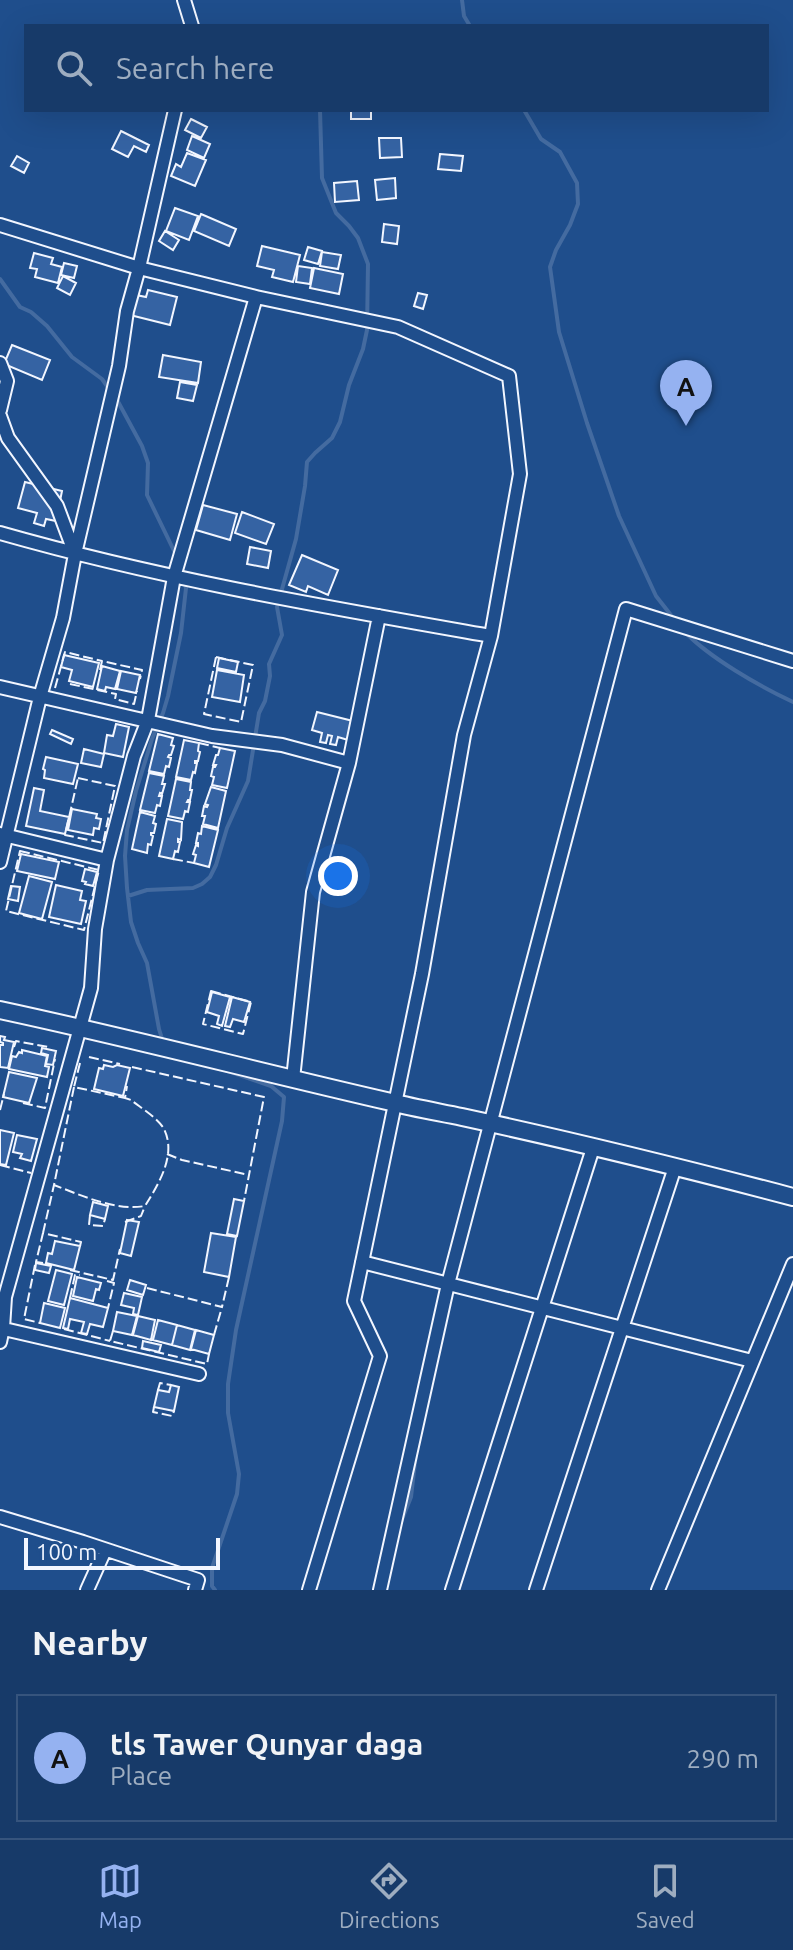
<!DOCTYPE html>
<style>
body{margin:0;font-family:Ubuntu,sans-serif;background:#20416f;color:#f1f3f6}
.scale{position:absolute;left:24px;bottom:20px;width:196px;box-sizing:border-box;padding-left:8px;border:4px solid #f2f6ff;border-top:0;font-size:22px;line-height:28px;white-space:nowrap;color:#f2f6ff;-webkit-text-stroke:6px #1f4e8c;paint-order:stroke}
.you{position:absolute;left:338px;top:876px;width:28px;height:28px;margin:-20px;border:6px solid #fff;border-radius:50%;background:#1a73e8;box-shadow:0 0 0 12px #1a73e833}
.badge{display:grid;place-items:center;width:52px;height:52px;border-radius:50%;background:#95b2f1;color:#111;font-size:26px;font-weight:700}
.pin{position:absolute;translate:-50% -66px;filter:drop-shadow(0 2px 4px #0008)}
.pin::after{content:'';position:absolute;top:42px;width:28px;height:24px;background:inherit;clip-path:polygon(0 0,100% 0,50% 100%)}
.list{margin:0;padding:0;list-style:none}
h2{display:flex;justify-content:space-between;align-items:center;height:104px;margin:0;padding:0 32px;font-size:34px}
h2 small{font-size:26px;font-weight:400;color:#9eadc0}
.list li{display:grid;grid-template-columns:52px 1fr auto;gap:24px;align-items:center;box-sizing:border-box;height:128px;margin:0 16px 16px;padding:0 16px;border:2px solid #36547d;border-radius:0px}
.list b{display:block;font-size:30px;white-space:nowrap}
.list p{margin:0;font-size:26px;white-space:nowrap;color:#9eadc0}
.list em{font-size:26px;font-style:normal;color:#9eadc0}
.icon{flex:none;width:44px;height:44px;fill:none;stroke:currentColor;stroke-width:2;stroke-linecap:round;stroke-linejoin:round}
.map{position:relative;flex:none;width:793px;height:1590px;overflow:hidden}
.search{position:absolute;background:#173a69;box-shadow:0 8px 32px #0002;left:24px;right:24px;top:24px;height:88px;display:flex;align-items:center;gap:20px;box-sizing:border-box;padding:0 28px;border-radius:0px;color:#9eadc0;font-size:30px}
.sheet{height:248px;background:#173a69}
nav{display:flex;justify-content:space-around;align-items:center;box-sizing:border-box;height:112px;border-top:2px solid #36547d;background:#173a69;font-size:22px;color:#9eadc0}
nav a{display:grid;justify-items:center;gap:4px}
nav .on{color:#95b2f1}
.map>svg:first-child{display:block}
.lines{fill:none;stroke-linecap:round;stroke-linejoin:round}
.stream{stroke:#446ba0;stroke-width:4}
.building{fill:#3563a3;stroke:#f2f6ff;stroke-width:2}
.street-casing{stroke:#f2f6ff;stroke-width:16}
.secondary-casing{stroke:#f2f6ff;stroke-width:20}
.street{stroke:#1f4e8c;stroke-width:12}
.secondary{stroke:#1f4e8c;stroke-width:16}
.fence{stroke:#f2f6ff;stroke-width:2;stroke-dasharray:10 4;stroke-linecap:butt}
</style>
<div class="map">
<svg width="793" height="1590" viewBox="0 0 793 1590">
<rect width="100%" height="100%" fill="#1f4e8c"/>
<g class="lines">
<path class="stream" d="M462,0L464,16L470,26
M524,110L541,139L560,152L577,183L578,204L570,225L556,250L550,267L559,332L587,423L619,516L656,596L674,619
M0,279L20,307L31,312L47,326L72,357L102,379L109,389
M115,396L142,446L148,463L147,495L177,557
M685,632C710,658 759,686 793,702
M128,896L147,890L193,888L202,884L210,877L216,865L227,828L248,781L259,713L265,701L270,676L269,664L282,635L277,607L296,539L305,486L307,462L315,453L332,438L340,422L349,385L363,349L367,330L368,264L358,238L349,226L336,213L322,178L320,110
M163,1042L159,1029L147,963L138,943L131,922L127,888L125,856L127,830L136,791L152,739L163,713L168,696L181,633L186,588L184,581
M399,1527L411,1497L416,1454
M215,1590L212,1586V1568L237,1494L239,1474L228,1413V1384L236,1330L282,1121L284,1097L271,1086L225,1070"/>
</g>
<path class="building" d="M351,110H371V119H351Z
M191,119L207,127L201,138L185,130Z
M121,131L149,145L146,152L134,146L128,157L112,149Z
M192,136L210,144L204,158L187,150Z
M379,138H401L402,157L380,158Z
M187,153L206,160L195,186L171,176L176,164L181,167Z
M440,154L463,156L461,171L438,169Z
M17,156L29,163L24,173L11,166Z
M395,178L396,198L377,200L375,180Z
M357,181L359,200L335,202L334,183Z
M175,208L198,216L189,240L166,231Z
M201,214L236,229L229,246L194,231Z
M384,224L399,226L397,244L382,242Z
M165,231L179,240L173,250L159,241Z
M262,246L300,255L293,282L272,277L274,270L257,266Z
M308,247L322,251L318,264L304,260Z
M322,252L341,255L338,269L320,266Z
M34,253L53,258L51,264L62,267L58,283L35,277L37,269L30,268Z
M64,263L77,266L74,278L61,275Z
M298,266L312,268L310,284L296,282Z
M314,268L343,274L339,294L310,288Z
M63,276L76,283L70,295L57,288Z
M148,290L177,297L170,325L130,315L136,295L146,297Z
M418,293L427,295L423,309L414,306Z
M12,345L50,360L42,380L4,364Z
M163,355L201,362L198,383L159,377Z
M180,382L197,385L193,401L177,398Z
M25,482L62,491L56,521L46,519L44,526L34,523L37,513L18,508Z
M203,505L237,514L230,540L196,530Z
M242,512L274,524L266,544L235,533Z
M250,547L271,551L268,568L247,564Z
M302,555L338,570L328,595L308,586L306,592L289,585Z
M64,655L99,663L93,687L69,681L72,670L61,667Z
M219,658L238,662L236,672L217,668Z
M102,666L120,671L115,689L106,687L105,691L97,689Z
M217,670L244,675L240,702L212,697Z
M121,671L140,675L136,693L117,689Z
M317,712L353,721L348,740L338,737L336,745L330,744L332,736L328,735L326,743L320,742L322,733L312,730Z
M116,724L129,727L123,757L104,753L107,735L113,736Z
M52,730L73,739L71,744L50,734Z
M158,734L173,738L171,745L174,746L171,755H169L168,757L171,758L169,767L166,766L164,774L149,771Z
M184,740L199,743L198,751L200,752L198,761H195V763H197L195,773L193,772L191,780L176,777Z
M220,748L235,751L227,788L212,785L214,777L211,776L213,767H215L216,765H213L216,755H218Z
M84,749L104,754L101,767L81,763Z
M46,757L78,764L73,784L44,778L45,770L43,769Z
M149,773L164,776L162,784H165L162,794L160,793L159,796H162L160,806L157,805L155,813L140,810Z
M176,779L191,782L190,790H192L190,800H188L187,802H190L188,812L185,811L183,819L168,816Z
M211,787L226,791L218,828L203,824L205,816H202L204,806L207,807L208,805L205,804Z
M34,788L44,790L40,811L69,817L65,834L26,826Z
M72,809L97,814L96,818L101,819L99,829L94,828L93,835L68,830Z
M140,812L155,816L153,823L156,824L154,833H151V835L153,836L151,845L148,844L147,853L132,849Z
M167,819L182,822L181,840L178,839V842H180L178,852L175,851L173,859L159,856Z
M202,826L218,830L209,867L194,863L196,855L193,854L196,845L198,846V843H196L198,833L201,834Z
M21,854L59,862L55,879L17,871Z
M85,869L97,872L93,886L85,884L86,882L82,881Z
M29,876L52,882L42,919L19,913Z
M56,885L82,891L80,900L86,901L81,924L49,917Z
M11,886L20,887L18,901L8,899Z
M212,992L230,997L222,1026L217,1024L219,1016L207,1012Z
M232,997L250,1002L244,1022L233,1019L230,1027L225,1026Z
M0,1036L5,1037L4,1040L14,1042L8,1068L0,1067V1045H3V1043L0,1042Z
M42,1048L56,1051L53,1065L46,1064L48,1055L41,1053Z
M22,1050L47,1056L45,1066L49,1067L47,1077L9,1069L12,1056L16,1057L19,1052L22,1053Z
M104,1065L113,1067L117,1065L130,1068L123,1096L94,1089L99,1068L103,1069Z
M9,1072L37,1078L29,1103L3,1097Z
M0,1130L14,1133L6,1165L0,1164Z
M17,1135L37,1139L31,1161L20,1158L22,1154L13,1152Z
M234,1199L244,1201L237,1236L227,1234Z
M93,1202L108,1206L105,1219L90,1215Z
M127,1220L139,1222L131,1256L120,1253Z
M211,1233L236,1237L229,1277L204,1272Z
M55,1241L80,1246L74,1270L46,1263L48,1253L52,1254Z
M36,1263L51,1266L49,1273L35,1270Z
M56,1270L72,1274L64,1305L48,1301Z
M77,1277L101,1283L99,1290L96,1289L93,1301L73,1296Z
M130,1280L146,1285L143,1295L127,1290Z
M124,1293L142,1297L138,1315L133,1314L134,1308L121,1305Z
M70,1298L108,1308L103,1327L90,1324L87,1334L81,1333L84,1322L70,1319L68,1329L63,1328Z
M44,1303L65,1308L60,1328L40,1323Z
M117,1312L137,1316L132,1335L113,1331Z
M138,1316L155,1320L151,1340L133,1335Z
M158,1320L177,1325L172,1345L153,1340Z
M177,1325L195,1330L190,1350L172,1345Z
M196,1330L214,1335L209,1354L191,1349Z
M143,1341L161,1345L159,1352L142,1348Z
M171,1385L179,1387L174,1411L154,1407L158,1390L169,1392Z"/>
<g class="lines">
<g class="street-casing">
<path id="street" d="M184,0L192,26
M0,225L139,268L256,297L398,327L509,376L520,474L491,636L464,735L422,974L354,1301L380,1356L309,1590
M0,363L7,381L0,410
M0,416L8,438L57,506L75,554
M0,533C161,579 326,607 491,636
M0,687L212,736L282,745L349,763
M0,834L107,860
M0,862L40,697L63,618L75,554L119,366L127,311L139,268L175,110
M293,1079L313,892L349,763L379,616
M362,1262L752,1361
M0,1328L199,1374
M0,1342L3,1328L5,1297L91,988L95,929L107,860L134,756L148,720L174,577L256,297
M0,1517L83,1542L198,1580L195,1590
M87,1590L105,1550
M380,1590L448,1284L626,609L793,661
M452,1590L593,1148
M536,1590L675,1167
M658,1590L793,1264"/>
</g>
<g class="secondary-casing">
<path id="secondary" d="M0,1010C131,1038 260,1072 391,1102C414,1108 438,1112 462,1117C573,1141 683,1168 793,1197"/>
</g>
<use href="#street" class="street"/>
<use href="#secondary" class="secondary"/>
<path class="fence" d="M216,657L253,665L241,722L204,714Z
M100,670L102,661L142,670L140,679
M70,684L116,694L115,699L134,704L137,691
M55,688L65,652L102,661
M199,743L220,748
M78,778L115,786L103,843L65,835Z
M20,851L99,870L84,930L6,911Z
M173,859L194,863
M211,991L251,1002L243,1034L203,1024Z
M14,1047L16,1041L48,1047
M89,1057L120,1064
M80,1063L74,1087L125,1098L127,1086
M132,1067L264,1097L244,1201
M74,1087L54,1185C83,1196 115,1211 145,1206C158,1185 177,1155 164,1129C158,1118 141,1108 131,1100L125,1098
M23,1103L45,1108L55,1059
M0,1110L4,1094
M167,1154L182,1160L249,1175
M0,1165L31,1173
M90,1215L89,1225L103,1226L105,1219
M125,1222L141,1216L145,1206
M43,1233L54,1185
M43,1263L36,1262L43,1233L81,1242L80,1246
M35,1265L24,1319L40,1323
M70,1270L113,1280L120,1249
M107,1281L114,1283L108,1308
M147,1288L222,1307L229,1277
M70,1298L75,1275H80
M64,1329L110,1341
M113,1331L110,1341L207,1364L209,1354
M214,1335L222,1307
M158,1390L160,1383L171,1385
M154,1407L153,1412L172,1416L174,1411"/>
</g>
</svg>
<div class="scale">100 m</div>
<div class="you"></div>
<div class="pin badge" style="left:686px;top:426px">A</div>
<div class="search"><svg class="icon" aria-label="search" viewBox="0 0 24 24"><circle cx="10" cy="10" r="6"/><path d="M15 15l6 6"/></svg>Search here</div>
</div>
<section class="sheet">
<h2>Nearby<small></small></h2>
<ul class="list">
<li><span class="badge">A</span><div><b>tls Tawer Qunyar daga</b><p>Place</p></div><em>290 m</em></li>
</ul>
</section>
<nav>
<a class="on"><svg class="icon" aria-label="map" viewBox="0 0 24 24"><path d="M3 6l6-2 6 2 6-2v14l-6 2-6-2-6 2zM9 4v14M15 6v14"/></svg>Map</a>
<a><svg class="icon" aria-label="directions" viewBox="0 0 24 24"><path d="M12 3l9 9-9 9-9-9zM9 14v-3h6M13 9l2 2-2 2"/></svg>Directions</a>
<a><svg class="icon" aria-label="saved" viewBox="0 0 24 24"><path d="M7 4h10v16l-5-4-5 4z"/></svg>Saved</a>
</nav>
